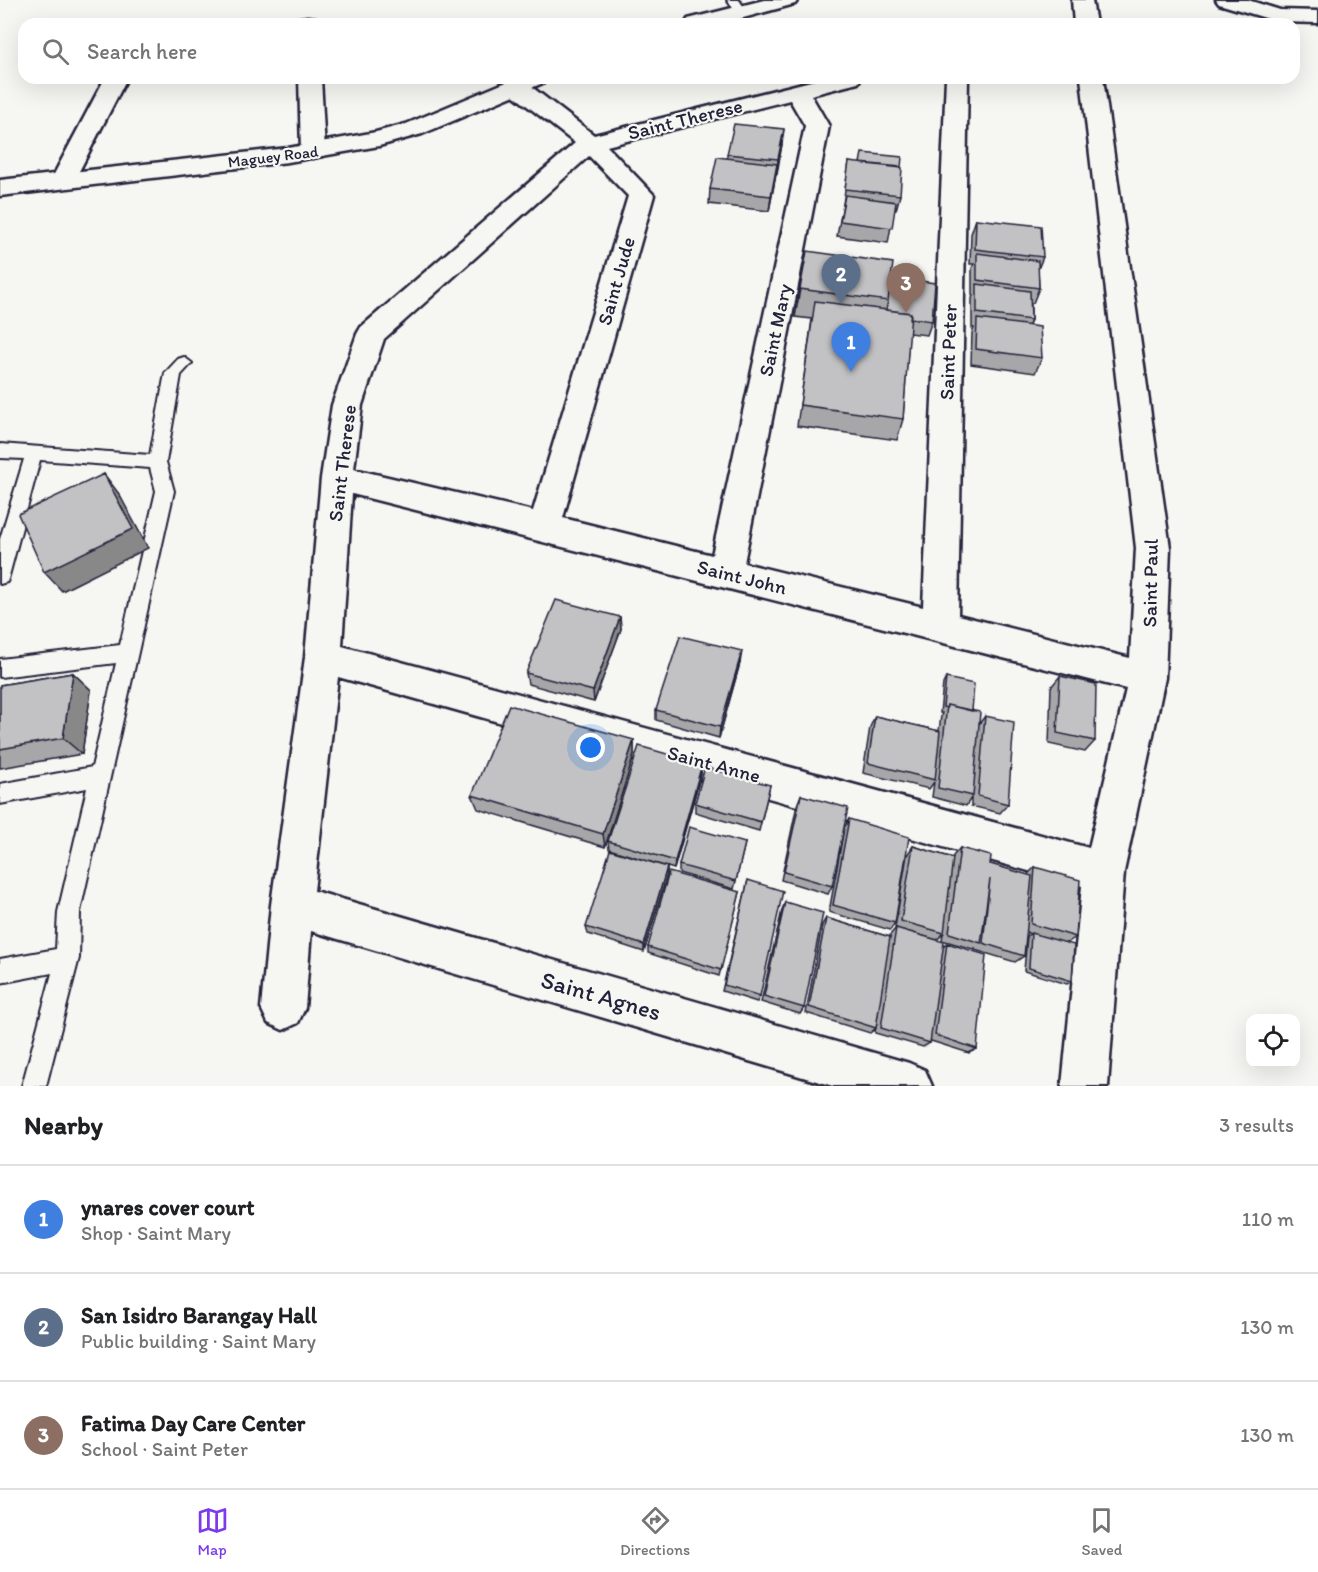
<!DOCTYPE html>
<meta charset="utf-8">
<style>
body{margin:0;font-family:Itim,sans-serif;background:#f6f6f6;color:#202124}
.controls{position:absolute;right:18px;bottom:18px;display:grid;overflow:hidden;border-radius:12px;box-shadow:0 6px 24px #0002}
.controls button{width:54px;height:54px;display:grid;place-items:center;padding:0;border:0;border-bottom:2px solid #e0e0e0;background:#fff;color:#202124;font:30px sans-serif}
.you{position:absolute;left:591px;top:748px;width:21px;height:21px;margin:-15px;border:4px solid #fff;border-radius:50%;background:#1a73e8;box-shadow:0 0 0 9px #1a73e833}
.badge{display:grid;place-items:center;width:39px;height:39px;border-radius:50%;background:#7c3aed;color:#fff;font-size:20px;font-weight:700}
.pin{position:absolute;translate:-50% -50px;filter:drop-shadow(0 2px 3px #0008)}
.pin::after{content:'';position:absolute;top:32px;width:21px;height:18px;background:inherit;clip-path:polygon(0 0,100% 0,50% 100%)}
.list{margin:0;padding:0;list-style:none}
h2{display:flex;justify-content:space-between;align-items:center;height:78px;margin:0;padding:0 24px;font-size:26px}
h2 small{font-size:20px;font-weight:400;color:#757577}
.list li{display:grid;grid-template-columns:39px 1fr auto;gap:18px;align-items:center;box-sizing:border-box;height:108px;padding:0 24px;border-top:2px solid #e0e0e0}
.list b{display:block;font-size:22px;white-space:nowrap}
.list p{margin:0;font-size:20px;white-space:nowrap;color:#757577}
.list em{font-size:20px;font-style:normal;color:#757577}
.icon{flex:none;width:33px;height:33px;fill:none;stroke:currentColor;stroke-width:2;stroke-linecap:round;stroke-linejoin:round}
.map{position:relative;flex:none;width:1318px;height:1086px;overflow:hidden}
.search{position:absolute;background:#fff;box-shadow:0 6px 24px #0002;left:18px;right:18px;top:18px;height:66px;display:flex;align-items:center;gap:15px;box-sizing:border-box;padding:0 21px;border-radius:18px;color:#757577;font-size:22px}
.sheet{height:402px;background:#fff}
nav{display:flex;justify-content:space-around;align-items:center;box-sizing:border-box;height:84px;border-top:2px solid #e0e0e0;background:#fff;font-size:16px;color:#757577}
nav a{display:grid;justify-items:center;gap:3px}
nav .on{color:#7c3aed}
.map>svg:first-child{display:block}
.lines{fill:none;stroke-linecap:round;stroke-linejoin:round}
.service-casing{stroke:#22223b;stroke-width:4}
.minor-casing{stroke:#22223b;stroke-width:5}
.tertiary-casing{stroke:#22223b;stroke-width:5}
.service{fill:#f6f6f2;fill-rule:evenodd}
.minor{fill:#f6f6f2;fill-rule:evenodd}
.tertiary{fill:#f6f6f2;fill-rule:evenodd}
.wall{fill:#a7a7a9;stroke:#22223b;stroke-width:1.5}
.shaded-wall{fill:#888889;stroke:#22223b;stroke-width:1.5}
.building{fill:#c2c2c4;stroke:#22223b;stroke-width:1.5}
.labels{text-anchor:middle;stroke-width:4.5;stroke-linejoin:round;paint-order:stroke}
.far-street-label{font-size:16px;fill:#22223b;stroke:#f6f6f2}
.street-label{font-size:20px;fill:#22223b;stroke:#f6f6f2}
.near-street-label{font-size:24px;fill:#22223b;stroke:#f6f6f2}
</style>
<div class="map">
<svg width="1318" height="1086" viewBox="0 0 1318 1086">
<rect width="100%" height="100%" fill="#f6f6f2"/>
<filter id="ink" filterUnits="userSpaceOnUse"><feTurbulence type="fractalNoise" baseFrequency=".0167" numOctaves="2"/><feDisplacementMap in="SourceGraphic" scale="12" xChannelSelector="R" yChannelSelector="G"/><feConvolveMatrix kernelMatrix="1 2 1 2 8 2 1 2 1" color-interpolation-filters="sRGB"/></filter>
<g filter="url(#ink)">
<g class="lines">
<g class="service-casing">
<path id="service" d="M727,0H739L748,13L746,15H738Z
M184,357L192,363L181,375L166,462L174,491L80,912L79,958L46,1086H22L52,973L0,983V959L56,949L58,912L87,788L0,804V784L92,767L116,663L0,677V659L120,645L156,491L150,468L40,460L9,576L7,582L0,584V539L24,459L0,458V444L150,455L165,373L178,359Z"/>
</g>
<g class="minor-casing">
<path id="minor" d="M1072,0H1092L1096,24H1074Z
M1216,0H1248L1280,10L1318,11V23L1279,22L1219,4Z
M308,17L316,18L319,24H297L300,18Z
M105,78H127L72,185L63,188L54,185L51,180Z
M299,78H321L325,151L322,156L313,158L304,156L301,151Z
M823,78H861L858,83L811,95L829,126L744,563L923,607L946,78H968L958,615L1130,658L1136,548L1081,78H1103L1170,548L1165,678L1124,872L1108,1086H1062L1082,886L338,677L314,891L909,1063L925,1070L932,1086H833L311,931L305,1008L298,1023L283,1030L268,1023L261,1008L271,905L305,657L321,478L332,405L357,334L361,327L575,143L508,91L505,86L508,81H524L594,135ZM790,100L805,126L712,555L563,518L654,195L607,146ZM589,156L628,196L533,511L354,469L362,405L384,339ZM352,494L1126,689L1089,848L342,646Z"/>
</g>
<g class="tertiary-casing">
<path id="tertiary" d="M764,0H798L795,4L721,24H685L688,19Z
M516,78H546L543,83L422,134L379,146L288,162L0,196V180L288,148L376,132L406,124Z"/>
</g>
<use href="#service" class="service"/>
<use href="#minor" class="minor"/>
<use href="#tertiary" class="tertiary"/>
</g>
<path class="wall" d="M782,144L769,211L709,204L710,189L727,158V154Z
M849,162L900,195L896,210H894L888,243L837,236L843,204Z
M976,219L1043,257L1038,269L1039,288L1033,303H1031V320L1029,325L1042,358L1035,373L971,364L972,333L974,328H972V299L973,295H972V268L974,264H970L971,234Z
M891,277L932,321L927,335L909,333L903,419L897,440L797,426L812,319L795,317L800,289Z
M620,617L621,629L594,702L528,684L526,673Z
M740,663L719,738L656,720V710Z
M73,673L91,690L82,754L0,768V685Z
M1060,676L1095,741L1085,752L1049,744L1051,687Z
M946,678L972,711L979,724L985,716L1008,804L1000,813L971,806V798L966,806L932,797L934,782L929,789L863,773L870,727L875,716L939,731L941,716L942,713H940L943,684Z
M634,740V755L605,847L478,809L472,795Z
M702,764L701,774L674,869L609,849L608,841Z
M770,785L759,831L695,812V803Z
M801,795L832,886L828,894L781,880L797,805Z
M849,819L895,923L890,930L829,912L844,828Z
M745,843L734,889L679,873V865Z
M913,846L953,858V856L960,848L990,864L1027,875L1035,867L1076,937L1067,943L1072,981L1067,984L1024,971L1027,936L1030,934L1026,932L1024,956L1015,962L975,950V948L973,949L942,940L943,934L937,940L895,928L907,855Z
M667,867V875L644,952L588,934L586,927Z
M748,880L760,996L757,1002L722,991Z
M740,892L719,976L648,953V947Z
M785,902L804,1008L800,1014L761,1002L782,910Z
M826,918L890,937V935L896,928L943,947L947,943L977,1049L969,1053L931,1041L930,1043L923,1047L875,1033L880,999L876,1028L870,1033L806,1013L822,925Z"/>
<path class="shaded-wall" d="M784,129L782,144L777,175L778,159Z
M777,164L775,179L769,211L771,196Z
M104,474L119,494L148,548L62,591L44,572Z
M620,617L621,629L594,702L593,691Z
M742,651L740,663L719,738L720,727Z
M73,673L91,690L82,754L63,738Z
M634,740V755L605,847L603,834Z
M702,764L701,774L674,869L675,861Z
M667,867V875L644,952V945Z"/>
<path class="building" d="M734,124L784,129L778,159L727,154Z
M862,153L902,157L901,167L860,163Z
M717,157L777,164L771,196L710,189Z
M849,162L902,168L900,195L845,189Z
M845,195L896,202L892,228L840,221Z
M976,219L1041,226L1043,257L975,249Z
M807,251L893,263L888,301L800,289Z
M977,253L1038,261L1039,288L977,280Z
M891,277L935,283L932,321L910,318L911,313L886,310L888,301Z
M977,284L1030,291L1031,320L977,313Z
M815,301L911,313L903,419L800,405Z
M977,319L1040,327L1042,358L976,349Z
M104,474L133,529L44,572L18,514Z
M556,600L620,617L593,691L526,673Z
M680,636L742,651L720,727L656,710Z
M73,673L63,738L0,749V685Z
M1060,676L1096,684L1095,741L1057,733Z
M946,678L974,684L972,711L947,705L946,708L943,707Z
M509,705L634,740L603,834L472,795Z
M947,705L980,712L973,796L938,788Z
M875,716L940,731L935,780L868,763Z
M985,716L1014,722L1008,804L978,796Z
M639,746L702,764L675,861L608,841Z
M705,767L770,785L761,822L695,803Z
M801,795L848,808L832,886L784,872Z
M849,819L909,837L895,923L833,905Z
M689,827L745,843L736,881L679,865Z
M913,846L953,858L944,933L901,921Z
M960,848L991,856L990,864L1032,876L1024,956L983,943L990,879L981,943L949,933Z
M610,850L667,867L644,945L586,927Z
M1035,867L1080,880L1076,937L1031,924Z
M669,872L740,892L721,970L648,947Z
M748,880L783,891L760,996L724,985Z
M785,902L823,913L804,1008L764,996Z
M826,918L890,937L876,1028L809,1007Z
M896,928L944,942L930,1043L881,1028Z
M1031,933L1074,945L1072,981L1029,968Z
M947,943L986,955L977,1049L935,1035Z"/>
</g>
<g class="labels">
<g class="far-street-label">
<text transform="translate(273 156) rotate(-7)" y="6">Maguey Road</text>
</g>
<g class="street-label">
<text transform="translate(685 119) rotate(-14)" y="7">Saint Therese</text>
<text transform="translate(616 281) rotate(-74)" y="7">Saint Jude</text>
<text transform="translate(775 330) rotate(-78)" y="7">Saint Mary</text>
<text transform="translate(948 352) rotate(-88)" y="7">Saint Peter</text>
<text transform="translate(342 463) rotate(-83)" y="7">Saint Therese</text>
<text transform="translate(742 577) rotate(14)" y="7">Saint John</text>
<text transform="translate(1150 583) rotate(-89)" y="7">Saint Paul</text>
<text transform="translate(714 764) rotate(15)" y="7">Saint Anne</text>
</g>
<g class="near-street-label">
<text transform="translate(601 996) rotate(16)" y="8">Saint Agnes</text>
</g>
</g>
</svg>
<div class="controls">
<button><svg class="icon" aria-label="locate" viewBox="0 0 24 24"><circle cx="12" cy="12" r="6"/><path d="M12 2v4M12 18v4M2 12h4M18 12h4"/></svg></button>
</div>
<div class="you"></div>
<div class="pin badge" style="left:851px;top:372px;background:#3f7fe0">1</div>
<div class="pin badge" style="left:841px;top:304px;background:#5c6f8a">2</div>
<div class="pin badge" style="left:906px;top:313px;background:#8d6e63">3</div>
<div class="search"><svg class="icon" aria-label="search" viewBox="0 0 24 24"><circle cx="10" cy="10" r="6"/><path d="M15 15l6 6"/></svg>Search here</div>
</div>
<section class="sheet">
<h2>Nearby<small>3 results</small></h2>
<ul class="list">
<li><span class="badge" style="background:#3f7fe0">1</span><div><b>ynares cover court</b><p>Shop · Saint Mary</p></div><em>110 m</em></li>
<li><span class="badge" style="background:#5c6f8a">2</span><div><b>San Isidro Barangay Hall</b><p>Public building · Saint Mary</p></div><em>130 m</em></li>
<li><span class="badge" style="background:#8d6e63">3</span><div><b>Fatima Day Care Center</b><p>School · Saint Peter</p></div><em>130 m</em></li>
</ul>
</section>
<nav>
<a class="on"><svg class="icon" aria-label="map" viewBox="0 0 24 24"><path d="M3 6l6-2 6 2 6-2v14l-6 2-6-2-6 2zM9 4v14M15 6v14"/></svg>Map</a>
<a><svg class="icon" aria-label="directions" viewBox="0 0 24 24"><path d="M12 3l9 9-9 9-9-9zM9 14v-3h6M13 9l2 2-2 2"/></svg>Directions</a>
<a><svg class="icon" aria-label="saved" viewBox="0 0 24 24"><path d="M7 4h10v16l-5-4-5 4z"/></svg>Saved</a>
</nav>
